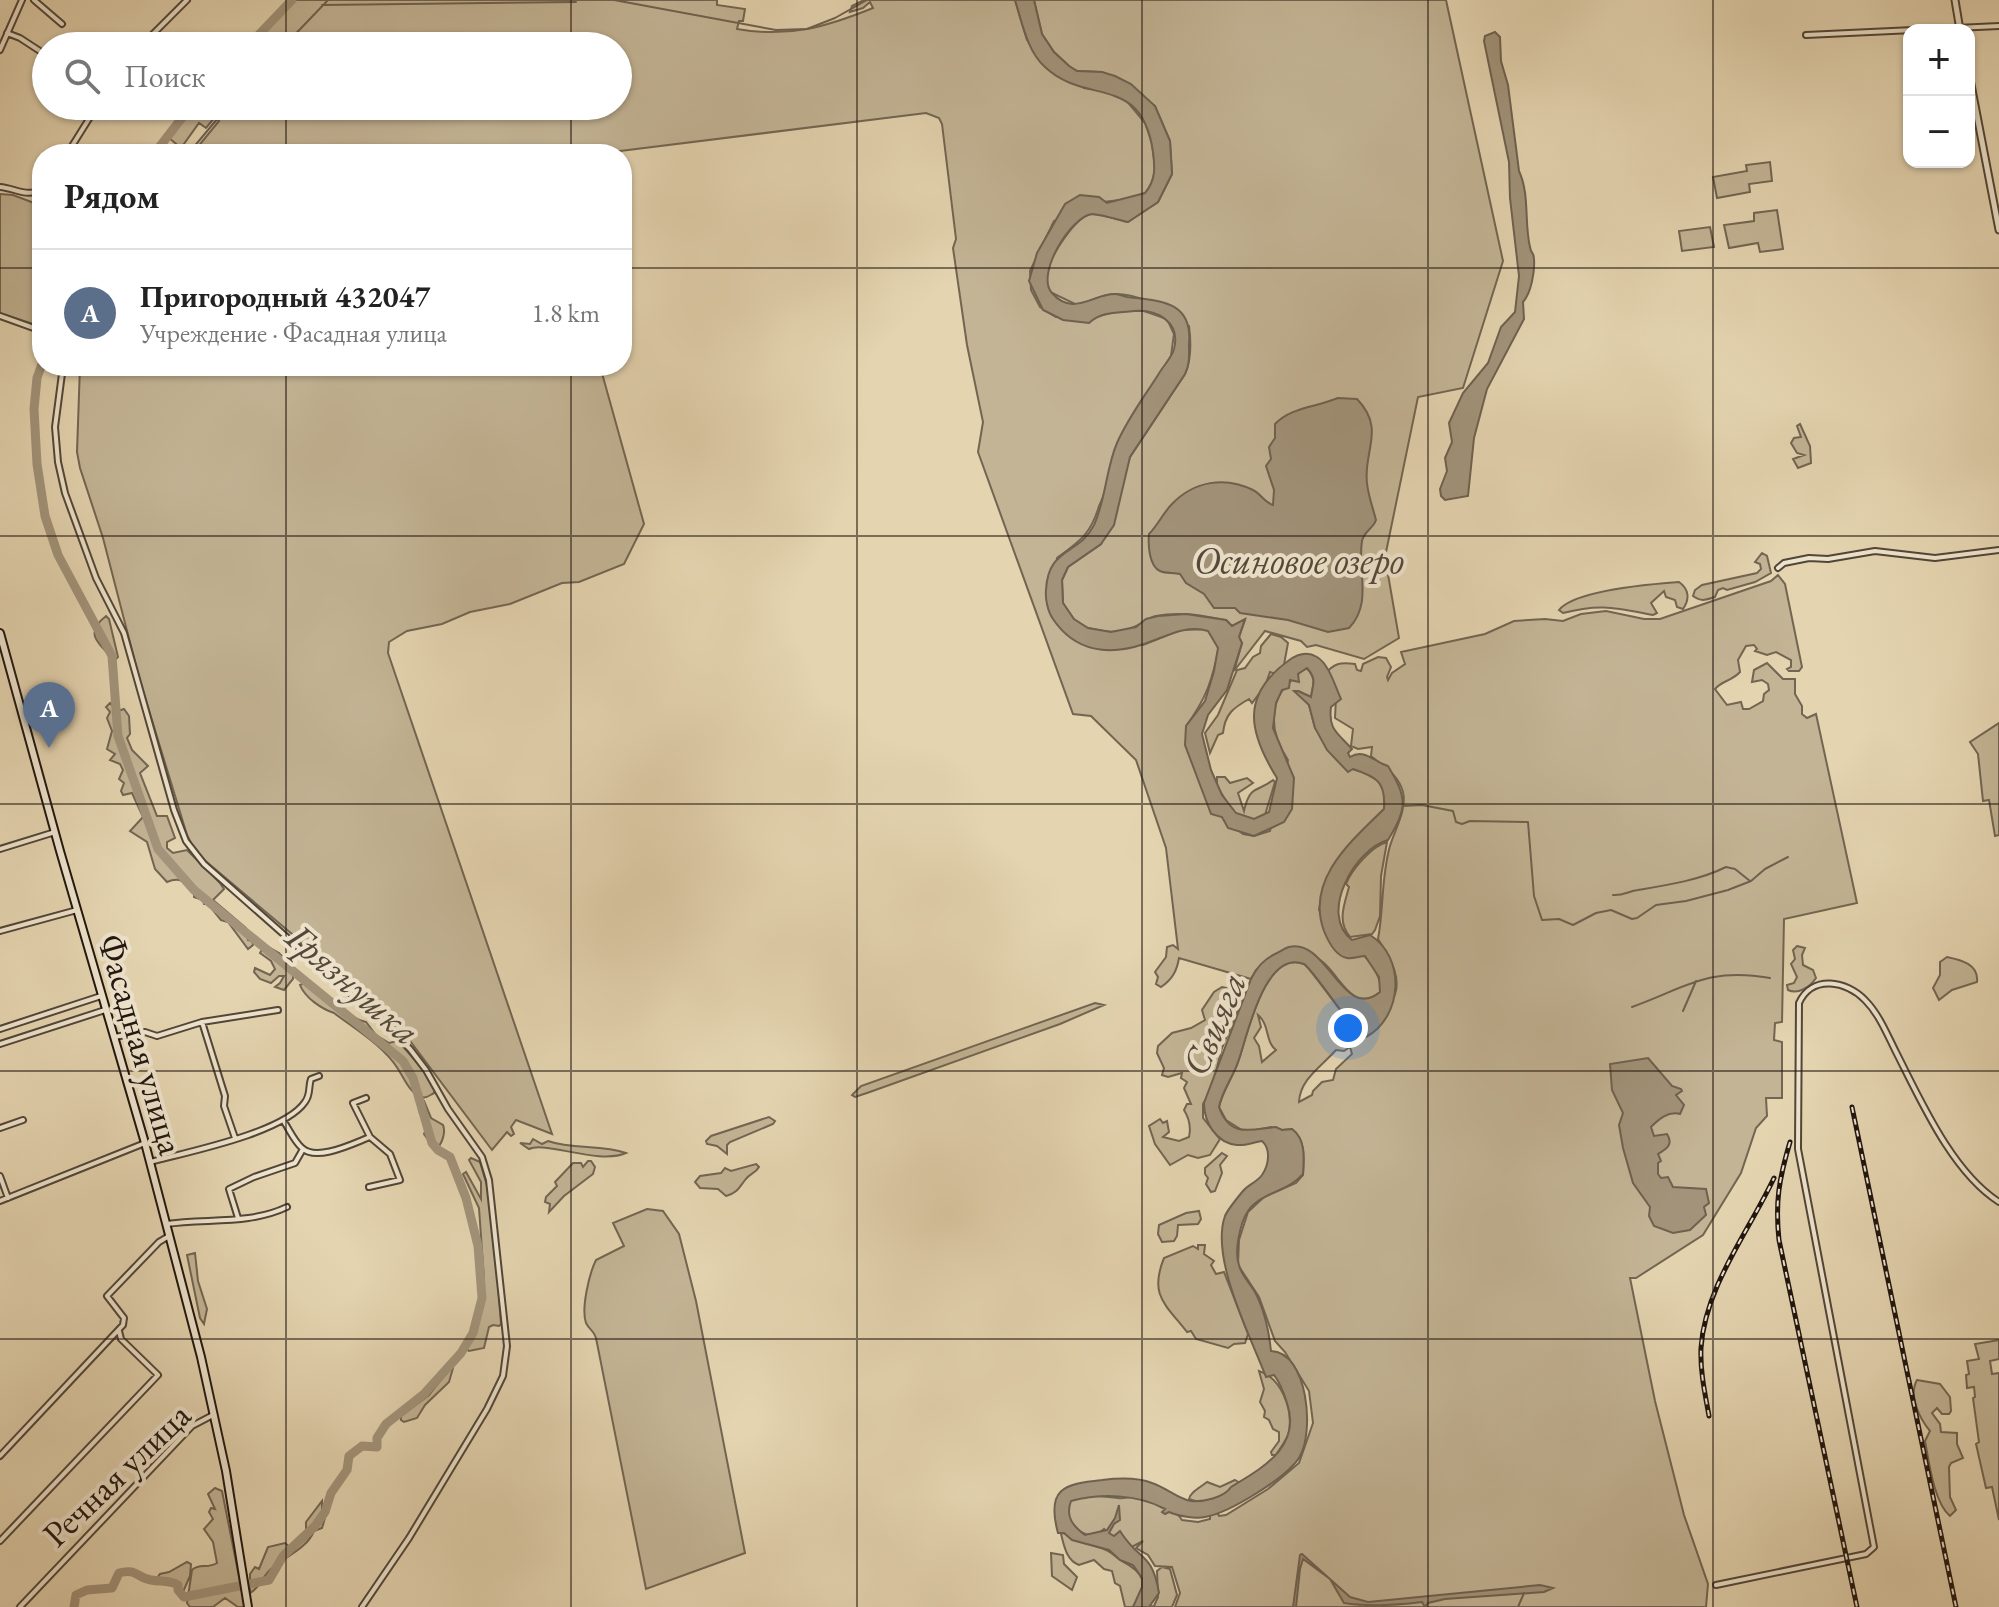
<!DOCTYPE html>
<html lang="ru">
<meta charset="utf-8">
<style>
body{margin:0;font-family:"EB Garamond",serif;background:#f6f6f6;color:#222}
.controls{position:absolute;right:24px;top:24px;display:grid;overflow:hidden;border-radius:16px;box-shadow:0 2px 6px #0004}
.controls button{width:72px;height:72px;display:grid;place-items:center;padding:0;border:0;border-bottom:2px solid #e0e0e0;background:#fff;color:#222;font:40px sans-serif}
.you{position:absolute;left:1348px;top:1028px;width:28px;height:28px;margin:-20px;border:6px solid #fff;border-radius:50%;background:#1a73e8;box-shadow:0 0 0 12px #1a73e833}
.badge{display:grid;place-items:center;width:52px;height:52px;border-radius:50%;background:#ea580c;color:#fff;font-size:26px;font-weight:700}
.pin{position:absolute;translate:-50% -66px;filter:drop-shadow(0 2px 4px #0008)}
.pin::after{content:'';position:absolute;top:42px;width:28px;height:24px;background:inherit;clip-path:polygon(0 0,100% 0,50% 100%)}
.list{margin:0;padding:0;list-style:none}
h2{display:flex;justify-content:space-between;align-items:center;height:104px;margin:0;padding:0 32px;font-size:34px}
h2 small{font-size:26px;font-weight:400;color:#767676}
.list li{display:grid;grid-template-columns:52px 1fr auto;gap:24px;align-items:center;box-sizing:border-box;height:128px;padding:0 32px;border-top:2px solid #e0e0e0}
.list b{display:block;font-size:30px;white-space:nowrap}
.list p{margin:0;font-size:26px;white-space:nowrap;color:#767676}
.list em{font-size:26px;font-style:normal;color:#767676}
.icon{flex:none;width:44px;height:44px;fill:none;stroke:currentColor;stroke-width:2;stroke-linecap:round;stroke-linejoin:round}
.map{position:relative;flex:none;width:1999px;height:1607px;overflow:hidden}
.search{position:absolute;background:#fff;box-shadow:0 2px 6px #0004;left:32px;top:32px;width:600px;height:88px;display:flex;align-items:center;gap:20px;box-sizing:border-box;padding:0 28px;border-radius:44px;color:#767676;font-size:30px}
.panel{position:absolute;background:#fff;box-shadow:0 2px 6px #0004;left:32px;top:144px;width:600px;height:232px;border-radius:32px}
.map>svg:first-child{display:block}
.green{fill:#c3b495;stroke:#726552;stroke-width:2;fill-rule:evenodd}
.water{fill:#a2937a;stroke:#6e6150;stroke-width:2}
.lines{fill:none;stroke-linecap:round;stroke-linejoin:round}
.stream{stroke:#6e6150;stroke-width:2}
.river{stroke:#a2937a;stroke-width:9}
.minor-casing{stroke:#524638;stroke-width:8}
.tertiary-casing{stroke:#524638;stroke-width:9}
.secondary-casing{stroke:#211610;stroke-width:10}
.minor{stroke:#ede3cc;stroke-width:4}
.tertiary{stroke:#ede3cc;stroke-width:5}
.secondary{stroke:#ede3cc;stroke-width:6}
.rail-casing{stroke:#211610;stroke-width:5}
.rail{stroke:#ede3cc;stroke-width:2;stroke-dasharray:6;stroke-linecap:butt}
.grid{fill:none;stroke:#211610;stroke-width:2;stroke-opacity:0.55}
.labels{text-anchor:middle;stroke-width:8;stroke-linejoin:round;paint-order:stroke}
.street-label{font-size:36px;fill:#211610;stroke:#ede3cc}
.water-label{font-size:38px;font-style:italic;fill:#55483a;stroke:#ede3cc}
</style>
<div class="map">
<svg width="1999" height="1607" viewBox="0 0 1999 1607">
<rect width="100%" height="100%" fill="#e4d4b0"/>
<filter id="stains"><feTurbulence type="fractalNoise" baseFrequency=".0025" numOctaves="4"/><feColorMatrix values="0 0 0 0 .2 0 0 0 0 .09 0 0 0 0 .02 0 0 0 .5 -.17"/></filter>
<radialGradient id="worn" r=".72"><stop offset=".6" stop-color="#630" stop-opacity="0"/><stop offset="1" stop-color="#630" stop-opacity=".3"/></radialGradient>
<path class="green" d="M294,0H717V5L745,9L743,21H739L737,29C789,38 826,27 873,8L870,2L863,8L850,12L852,6L864,0H1015L1027,40L1084,88L1102,90L1126,100L1145,123L1152,143L1155,168L1153,182L1146,193L1129,199L1103,202L1054,221L1030,271L1031,290L1040,307L1056,317H1094L1120,311H1144L1167,319L1174,334L1171,356L1154,383L1099,506C1091,534 1080,541 1057,558L1052,617L1143,645L1180,630L1209,629L1219,646C1213,679 1206,699 1186,726L1222,817L1243,834L1254,836L1270,831L1288,760C1270,734 1267,701 1292,680C1298,675 1299,671 1307,668C1317,680 1313,684 1311,697L1298,691L1309,705L1315,728L1353,769L1369,774L1379,782L1385,794L1384,809C1352,840 1326,864 1319,910C1336,928 1386,967 1380,992C1355,1013 1342,981 1327,966C1318,956 1300,950 1287,948L1256,970L1251,979L1179,958C1177,970 1173,979 1161,987L1156,984L1158,977L1155,972L1166,957L1167,947L1173,945L1178,949L1166,848L1136,760L1091,716L1073,714L978,452L983,422L967,345L953,248L956,239L942,124L939,118L926,113L596,154H192L219,121L215,117L206,128L199,123L181,148L169,138L196,106H618V46H250Z
M1034,0H1446L1503,261L1463,388L1418,397L1385,557L1399,638L1364,659L1316,645L1307,647L1301,641L1265,631L1234,671L1242,643L1239,637L1245,620L1232,626L1226,620C1203,616 1180,611 1156,616C1147,618 1142,624 1134,627C1115,636 1098,630 1078,626L1063,603L1062,580L1068,567L1101,544L1130,457L1185,374C1191,361 1191,341 1189,326C1165,312 1143,293 1114,294C1102,294 1089,302 1077,305L1050,292C1047,285 1045,280 1047,273C1049,258 1075,217 1091,214C1097,213 1120,220 1128,222L1158,202L1172,174L1170,141L1155,106L1102,72L1077,71L1069,66L1054,52L1042,34Z
M1770,162L1772,181L1749,184L1750,192L1717,198L1713,177L1747,171L1746,165Z
M0,194L13,195L42,206V317L39,326L0,313Z
M1777,210L1783,249L1760,252L1758,243L1729,248L1724,225L1754,221V213Z
M1710,227L1714,247L1682,251L1679,231Z
M80,366L83,372L85,366H600L644,524L624,564L579,582L562,583L510,604L470,612L442,624L407,631L389,642L388,653L552,1134L516,1120L511,1127L514,1134L511,1136L507,1132L492,1150L407,1037L381,1014L383,1010L358,989L356,993C351,991 343,984 344,977L332,968L329,970L324,968L304,949L299,940L196,853L187,835L140,681L103,538L80,468L77,452Z
M1800,424L1810,446L1811,463L1798,468L1793,459L1804,455L1797,453L1791,443L1794,438L1801,437L1797,426Z
M1762,553L1767,556L1771,573L1755,582L1727,590L1723,588L1718,590L1715,597C1706,600 1701,602 1693,596L1695,590L1702,585L1757,573L1761,569L1760,564L1755,562Z
M1778,575L1785,584L1802,667L1799,671H1789L1787,669L1791,667V660L1776,652L1767,655L1755,651L1757,649L1754,645L1746,646L1738,660L1740,672C1732,681 1723,680 1715,689L1727,705L1741,702L1743,709H1749L1763,701L1764,694L1769,690L1768,684L1762,680L1752,682L1754,670L1767,663L1783,679H1795V694L1802,706V714L1807,718L1816,714L1857,903L1784,919L1782,1022L1775,1023L1774,1040L1782,1042V1098H1766L1767,1116L1756,1128L1741,1173L1703,1235L1636,1278H1630L1655,1401L1684,1515L1708,1584L1706,1607H1175L1180,1593L1172,1567L1155,1566L1148,1555L1136,1548L1143,1541L1128,1549L1118,1537L1111,1536L1104,1529C1089,1543 1075,1530 1066,1516L1072,1496C1088,1495 1102,1496 1118,1498C1124,1499 1131,1496 1137,1497C1151,1498 1176,1509 1182,1520L1198,1522L1210,1519V1512H1217L1219,1516L1226,1515L1268,1489L1299,1463L1313,1423L1309,1391L1285,1352L1275,1341L1259,1297L1238,1265L1239,1240L1248,1212L1264,1197L1296,1183L1303,1175C1304,1159 1306,1140 1292,1129L1282,1130L1271,1127L1245,1132L1226,1120L1219,1107C1222,1092 1233,1077 1238,1062C1247,1038 1264,949 1304,964C1309,966 1351,1026 1360,1036C1399,999 1410,988 1378,939C1384,908 1381,877 1390,846C1395,829 1407,810 1403,792C1398,774 1384,767 1371,756L1372,747L1358,749L1351,746L1353,729L1335,718L1336,697L1324,675C1334,663 1340,662 1355,664L1357,670L1361,671L1363,664L1378,657L1386,658L1391,667L1387,677L1388,680L1392,673L1405,664L1401,652L1485,634L1514,621L1545,619L1563,621L1581,614L1606,611L1644,619H1660L1771,581ZM1258,1015C1270,1025 1265,1042 1276,1050L1262,1062L1259,1046L1254,1038L1261,1027ZM1350,1047L1352,1054L1336,1069L1333,1080L1322,1082L1313,1091L1312,1095L1299,1102C1300,1079 1322,1066 1336,1050L1344,1051Z
M1679,582C1689,589 1690,599 1683,609L1677,607L1675,600L1666,597L1664,591L1651,603L1657,613L1653,615C1616,608 1600,603 1563,613L1559,610C1575,590 1652,584 1679,582Z
M106,616L109,619L118,657L115,660C99,644 83,634 106,616Z
M1271,634L1281,637L1288,643L1283,670L1276,674L1270,672L1265,686L1252,703L1249,699C1233,708 1225,714 1223,733L1218,735L1210,753L1205,733L1218,715L1237,670L1245,668L1253,657L1260,653L1261,646Z
M110,703L118,711L124,709L129,716L130,734L127,738L132,750L148,766L140,773L157,816H167L175,838L167,842V848L173,853L187,850L220,883L224,889L213,900L246,928L248,940L252,941L253,945L248,949L228,922L221,920L208,904H204L203,900L194,897V890C185,881 179,877 167,882L155,869L147,842L130,831L143,817L132,793L123,795L121,791L124,783L119,779L123,770L120,764L110,760L115,754L107,749L112,731L107,718L110,712L106,707Z
M1999,723V835L1995,836L1989,800L1983,801L1978,754L1970,742Z
M1217,777H1225L1230,783L1247,778L1253,783L1238,793L1244,811C1250,784 1257,793 1273,780L1275,782L1265,815L1252,822L1234,814L1217,786Z
M1387,842L1381,876L1380,916L1375,930L1372,934L1350,937C1337,922 1344,905 1349,887L1346,884C1352,869 1372,846 1387,842Z
M265,945L279,953L293,968V979L284,990L275,987L280,983L284,976H279L271,983L260,979L254,972L255,968L270,975L275,969L271,961L260,953Z
M1797,946L1805,948L1802,955L1803,965L1813,970L1816,978C1810,987 1798,995 1788,990L1787,985L1794,983L1797,977L1791,964L1795,959L1793,950Z
M1947,957C1961,960 1979,964 1977,982L1952,990L1939,1000L1933,988L1940,975V962Z
M304,983C328,988 344,1018 366,1022L376,1035L389,1043L397,1041L400,1043L426,1073L435,1089L434,1093C430,1095 426,1099 422,1097C410,1094 404,1078 398,1069C384,1046 355,1029 334,1013C322,1009 305,998 300,985Z
M1243,986L1247,989L1222,1048L1211,1091L1203,1104V1118L1220,1139L1210,1155L1198,1158L1188,1155L1170,1165L1155,1144L1149,1126L1160,1119L1163,1123L1167,1121L1169,1132L1163,1137L1179,1141L1189,1137C1191,1128 1189,1118 1184,1110L1187,1104H1191L1184,1088L1187,1082L1181,1078L1182,1073L1168,1077L1162,1075L1164,1068L1157,1053L1158,1046L1172,1033L1191,1028L1205,1020L1202,1010L1214,992L1222,987L1236,990Z
M1095,1003L1104,1005L1060,1024L867,1093L855,1097L852,1095L861,1086Z
M424,1101L431,1118L443,1125C446,1132 442,1143 438,1147L434,1148L424,1134L427,1126L419,1111L420,1102Z
M769,1117L775,1121L773,1124L730,1142L727,1145V1154L717,1146L707,1144L706,1141L711,1136Z
M533,1139L542,1144L548,1141C573,1150 601,1144 626,1153C599,1165 546,1141 529,1149L520,1143L530,1144Z
M1222,1153L1227,1156L1220,1165L1222,1173L1215,1191L1211,1192L1206,1184L1208,1178L1205,1174V1168Z
M471,1158L480,1162L488,1189L495,1241L501,1324L499,1326L493,1325L489,1327L484,1348L469,1351L466,1349L480,1316L484,1279L479,1208L463,1174L466,1172L481,1199V1182L469,1160Z
M588,1161H591L595,1167L593,1174L564,1196L549,1212L550,1204L545,1202L546,1197L557,1186L555,1182L573,1163H581L583,1167Z
M756,1164L759,1167C755,1174 750,1173 745,1180C739,1188 737,1193 726,1196L718,1189L700,1188L695,1182L700,1176L721,1173L725,1168L731,1171Z
M647,1209L663,1211L679,1234L696,1301L745,1553L646,1589L596,1338C593,1329 590,1331 586,1323C581,1309 589,1274 596,1260L624,1246L613,1223Z
M1199,1211L1201,1219L1198,1224L1178,1225L1177,1236L1174,1241L1162,1242L1158,1234L1159,1225L1186,1213Z
M1198,1245H1205L1204,1254L1214,1261L1211,1265L1216,1274L1224,1272L1248,1334L1245,1343L1234,1344L1228,1348L1196,1339L1191,1331L1187,1332C1165,1304 1149,1295 1164,1258L1193,1246L1198,1249Z
M195,1253L198,1281L207,1309L204,1324L200,1318L187,1255Z
M1999,1340V1359L1990,1361L1992,1374L1999,1373V1520L1992,1487L1986,1488L1976,1444L1979,1442L1973,1398L1975,1397L1974,1387L1967,1388L1966,1375L1969,1374L1967,1361L1979,1359L1975,1344Z
M451,1367L453,1368L449,1382L425,1405L417,1418L404,1422L401,1420V1416L429,1395Z
M1259,1371C1281,1378 1293,1408 1289,1432C1287,1440 1280,1448 1276,1455H1272L1271,1452L1279,1441V1432L1273,1429L1269,1420L1264,1417L1265,1411L1260,1402L1264,1389Z
M1917,1380L1940,1384L1950,1397L1951,1411L1949,1414H1942L1937,1408L1932,1413L1940,1424L1941,1432L1957,1433V1444L1963,1458L1951,1463L1949,1467L1950,1497L1956,1510L1950,1516C1934,1503 1929,1462 1925,1441L1930,1431C1920,1419 1908,1396 1917,1380Z
M1235,1480L1240,1483C1226,1494 1206,1507 1189,1499C1190,1492 1201,1487 1207,1482L1220,1487Z
M215,1488L222,1491L245,1607H238L225,1598L213,1607H190L187,1603L192,1570C199,1563 208,1569 217,1563L213,1542L204,1529L213,1519L209,1512L211,1508L215,1509L208,1494Z
M322,1501V1515L325,1518L322,1528L314,1531C306,1550 285,1556 271,1569C262,1577 261,1587 250,1593V1574L255,1567L259,1569L268,1547L285,1543L292,1549L306,1533V1522Z
M1064,1533C1077,1544 1091,1543 1106,1550C1112,1552 1116,1558 1122,1561C1145,1573 1149,1583 1133,1607H1125L1120,1586L1115,1583L1112,1571L1104,1569L1094,1560L1079,1565C1066,1560 1064,1545 1061,1534Z
M1051,1553L1063,1555L1064,1564L1077,1577L1072,1590L1052,1576Z
M187,1562L191,1564L190,1576L183,1592L180,1591L175,1581L157,1578L160,1574L169,1572Z
M1162,1567L1170,1569L1177,1595L1172,1607H1147L1154,1606L1158,1597L1157,1571Z"/>
<path class="water" d="M1015,0H1034L1042,34L1054,52L1069,66L1077,71L1102,72L1115,76L1131,84L1155,106L1170,141L1172,174L1158,202L1128,222C1120,220 1099,214 1092,214C1071,216 1035,275 1052,293C1073,317 1093,294 1115,294C1119,294 1123,296 1127,297C1159,301 1193,300 1189,344C1189,355 1190,364 1185,374L1130,457L1114,525L1101,544L1068,567L1062,580L1063,603L1074,619L1088,628L1111,632L1136,627L1146,619L1158,616L1186,614L1226,620L1232,626L1245,619L1239,637L1242,643L1227,690L1208,715L1202,734L1211,770L1222,795L1236,813L1254,819L1269,812L1277,778C1249,733 1240,696 1288,661C1296,655 1307,651 1317,657C1329,664 1335,686 1341,699L1331,707C1328,730 1338,733 1352,749L1348,753L1350,757C1365,748 1374,762 1388,766C1407,798 1408,807 1388,840C1355,849 1318,914 1352,940L1370,935C1406,957 1403,1017 1366,1037L1360,1036C1351,1026 1310,966 1304,964C1264,949 1247,1038 1238,1062C1233,1077 1222,1091 1219,1107C1230,1139 1252,1129 1276,1127L1282,1130L1292,1129C1306,1139 1304,1159 1303,1174C1288,1192 1261,1192 1248,1211C1240,1223 1234,1252 1239,1265C1241,1275 1250,1283 1255,1292C1264,1309 1269,1332 1271,1351C1308,1352 1315,1433 1299,1458C1286,1478 1229,1513 1205,1517C1195,1519 1178,1516 1169,1512L1165,1514L1162,1512L1165,1509C1137,1494 1101,1493 1071,1501C1065,1517 1073,1526 1085,1535L1107,1530L1115,1518L1119,1505L1120,1520L1114,1524L1109,1533L1114,1536L1120,1531C1139,1562 1152,1551 1159,1593L1149,1607H1133L1142,1587V1578L1133,1565L1120,1560L1109,1550L1072,1540L1064,1533H1058C1046,1489 1063,1484 1102,1480C1118,1478 1137,1477 1152,1483C1165,1487 1180,1500 1191,1501C1203,1502 1224,1498 1231,1487C1262,1468 1302,1447 1287,1403C1284,1393 1281,1384 1274,1375L1266,1377C1250,1335 1210,1258 1225,1216C1228,1209 1238,1197 1243,1191C1248,1185 1257,1182 1262,1175C1269,1165 1271,1149 1262,1141C1254,1142 1245,1146 1237,1145C1216,1143 1204,1122 1204,1103L1251,979C1258,966 1264,959 1277,953C1281,951 1285,948 1289,947C1327,937 1343,1023 1380,992L1379,977L1365,956C1360,956 1353,959 1347,958C1336,956 1328,941 1324,931C1305,880 1351,841 1384,809C1386,782 1377,777 1353,769L1348,772L1327,750L1315,728L1309,705L1294,691H1298L1311,697C1313,684 1317,679 1307,668L1298,674L1299,682L1290,680L1289,688L1282,690L1276,703L1273,728L1294,778L1292,809L1284,822L1254,836L1228,828L1222,817L1211,814L1185,745L1186,726L1205,701L1214,671L1218,648L1208,631C1185,624 1166,637 1144,644C1109,656 1075,652 1053,619C1048,612 1045,599 1046,590C1048,547 1079,555 1094,525C1106,499 1106,468 1117,443C1128,418 1144,397 1158,375C1163,366 1171,359 1174,349C1181,322 1157,309 1134,311C1117,313 1102,311 1089,323L1063,320L1043,310L1029,281L1037,253L1065,204L1080,195L1099,197L1107,203L1145,193C1156,180 1155,167 1153,152C1142,73 1086,106 1045,67C1027,51 1022,22 1015,0Z
M1495,32L1500,37L1501,61L1508,85L1519,171C1530,195 1524,222 1530,247C1531,254 1534,252 1534,259C1535,272 1531,293 1523,302L1524,319L1487,389L1474,438L1468,496L1445,500L1441,496L1440,489L1447,471L1445,458L1452,442L1449,423L1463,393L1488,363L1501,327L1515,312L1519,276L1510,198L1509,162L1484,41L1485,36Z
M1338,398L1357,399C1386,429 1363,451 1367,483C1368,495 1373,508 1376,520C1373,529 1364,531 1362,541C1357,571 1373,603 1349,628L1328,632L1288,620L1240,613L1235,608H1214L1204,594L1186,583L1180,574C1174,572 1166,574 1160,571C1149,566 1148,545 1149,534C1158,525 1163,513 1172,504C1194,481 1225,476 1253,490C1261,494 1264,502 1273,505L1274,490L1266,466L1271,459L1269,447L1275,438V424C1291,407 1317,407 1338,398Z
M1648,1058L1672,1086L1681,1089L1682,1091L1676,1095L1684,1105L1680,1114C1668,1111 1659,1119 1651,1127L1654,1136L1667,1134C1674,1145 1666,1149 1658,1154L1661,1161L1658,1163V1174L1661,1178L1668,1177L1673,1187L1706,1189L1709,1203L1704,1207L1706,1215L1690,1230L1673,1233L1654,1226L1649,1216L1650,1207L1633,1183L1623,1148L1619,1125L1623,1113L1612,1090L1610,1064Z
M1302,1554L1350,1597L1368,1602L1540,1585L1553,1588L1544,1592L1445,1599L1428,1603L1425,1607L1422,1602C1397,1605 1369,1607 1344,1603L1330,1579L1303,1559L1300,1569L1296,1607H1293L1300,1555Z"/>
<g class="lines">
<path class="stream" d="M614,0L776,30L807,29L835,18L867,0
M322,5L576,2
M284,46L328,0
M188,154L228,106
M81,373L82,366
M1403,806L1422,805L1453,811L1456,822L1462,824L1470,821L1528,822L1534,896L1542,920L1559,919L1573,925L1596,913L1611,910L1632,919L1637,918L1656,905L1686,901L1728,890L1751,881L1765,869L1788,857
M1613,895C1623,896 1629,891 1638,890C1668,885 1700,880 1726,867L1735,869L1750,881
M1632,1007C1687,987 1708,967 1770,978
M1683,1011L1696,981
M1518,1607L1524,1593"/>
<path class="river" d="M248,46L292,0
M154,154L191,106
M42,364L37,378L34,409L37,464L45,516L58,555L112,656L118,736L158,849L194,890L403,1061L413,1078L432,1143L438,1150L450,1157L466,1198L478,1246L482,1298L473,1333L461,1353L424,1394L386,1424L377,1438V1447L362,1446L349,1456L347,1470L331,1493L325,1512L315,1526L283,1556L269,1580L184,1597L178,1590V1585C169,1580 161,1582 151,1580C137,1578 137,1568 119,1573L112,1588L87,1590L76,1595L74,1607"/>
<g class="minor-casing">
<path id="minor" d="M34,0L62,24
M7,33L20,38L46,55
M1806,35L1999,26
M141,46L187,0
M0,50L22,0
M67,154L97,106
M0,187C15,188 29,199 42,188
M0,316L42,331
M63,366L55,427L58,462L65,493L96,578L124,633L174,810L186,841L204,864L385,1024L410,1049L426,1070L448,1109L482,1157L489,1180L507,1346L503,1376L487,1409L409,1538L362,1607
M1778,568L1784,563L1809,558L1828,559L1875,551L1935,558L1999,550
M0,849L55,832
M0,931L77,910
M202,1022L225,1096L224,1106L235,1138
M0,1029L101,996
M114,1037L145,1032L157,1036L202,1022L278,1010
M0,1044L105,1010
M366,1098L353,1103L370,1137L390,1154L400,1180L369,1187
M283,1120C289,1129 294,1141 302,1148C317,1162 354,1143 370,1137
M0,1128L23,1120
M150,1162C187,1152 284,1133 305,1102C311,1094 308,1087 311,1079L319,1076
M0,1176L8,1198
M0,1201L145,1143
M238,1218L229,1189L254,1177L295,1163L303,1149
M166,1224C207,1218 249,1225 287,1207
M0,1456L123,1325L124,1318L107,1296L159,1242L169,1236
M0,1541L158,1375L121,1339L119,1331
M1716,1585L1866,1554L1874,1547L1798,1149L1799,1003C1812,974 1847,981 1865,1000C1879,1014 1887,1034 1896,1052C1921,1101 1952,1172 1999,1202
M20,1607L192,1426L213,1415"/>
</g>
<g class="tertiary-casing">
<path id="tertiary" d="M1955,0L1960,30
M1969,74L1999,230"/>
</g>
<g class="secondary-casing">
<path id="secondary" d="M0,633L60,851L145,1143L201,1357L226,1471L248,1607"/>
</g>
<use href="#minor" class="minor"/>
<use href="#tertiary" class="tertiary"/>
<use href="#secondary" class="secondary"/>
<g class="rail-casing">
<path id="rail" d="M1852,1107L1956,1607
M1790,1142C1779,1179 1775,1202 1779,1240L1857,1607
M1709,1416C1705,1394 1700,1371 1701,1348C1705,1287 1748,1233 1774,1178"/>
</g>
<use href="#rail" class="rail"/>
</g>
<path class="grid" d="M286,0V46M571,0V46M857,0V1607M1142,0V1607M1428,0V1607M1713,0V1607M286,106V154M571,106V154M0,268H42M622,268H1999M286,366V1607M571,366V1607M0,536H1999M0,804H1999M0,1071H1999M0,1339H1999"/>
<g class="labels">
<g class="street-label">
<text transform="translate(142 1044) rotate(74)" y="13">Фасадная улица</text>
<text transform="translate(116 1474) rotate(-44)" y="13">Речная улица</text>
</g>
<g class="water-label">
<text x="1299" y="573">Осиновое озеро</text>
<text transform="translate(353 984) rotate(41)" y="13">Грязнушка</text>
<text transform="translate(1214 1024) rotate(-67)" y="13">Свияга</text>
</g>
</g>
<rect width="100%" height="100%" filter="url(#stains)"/>
<rect width="100%" height="100%" fill="url(#worn)"/>
</svg>
<div class="controls">
<button>+</button>
<button>−</button>
</div>
<div class="you"></div>
<div class="pin badge" style="left:49px;top:748px;background:#5c6f8a">A</div>
<div class="search"><svg class="icon" aria-label="search" viewBox="0 0 24 24"><circle cx="10" cy="10" r="6"/><path d="M15 15l6 6"/></svg>Поиск</div>
<section class="panel">
<h2>Рядом<small></small></h2>
<ul class="list">
<li><span class="badge" style="background:#5c6f8a">A</span><div><b>Пригородный 432047</b><p>Учреждение · Фасадная улица</p></div><em>1.8 km</em></li>
</ul>
</section>
</div>
